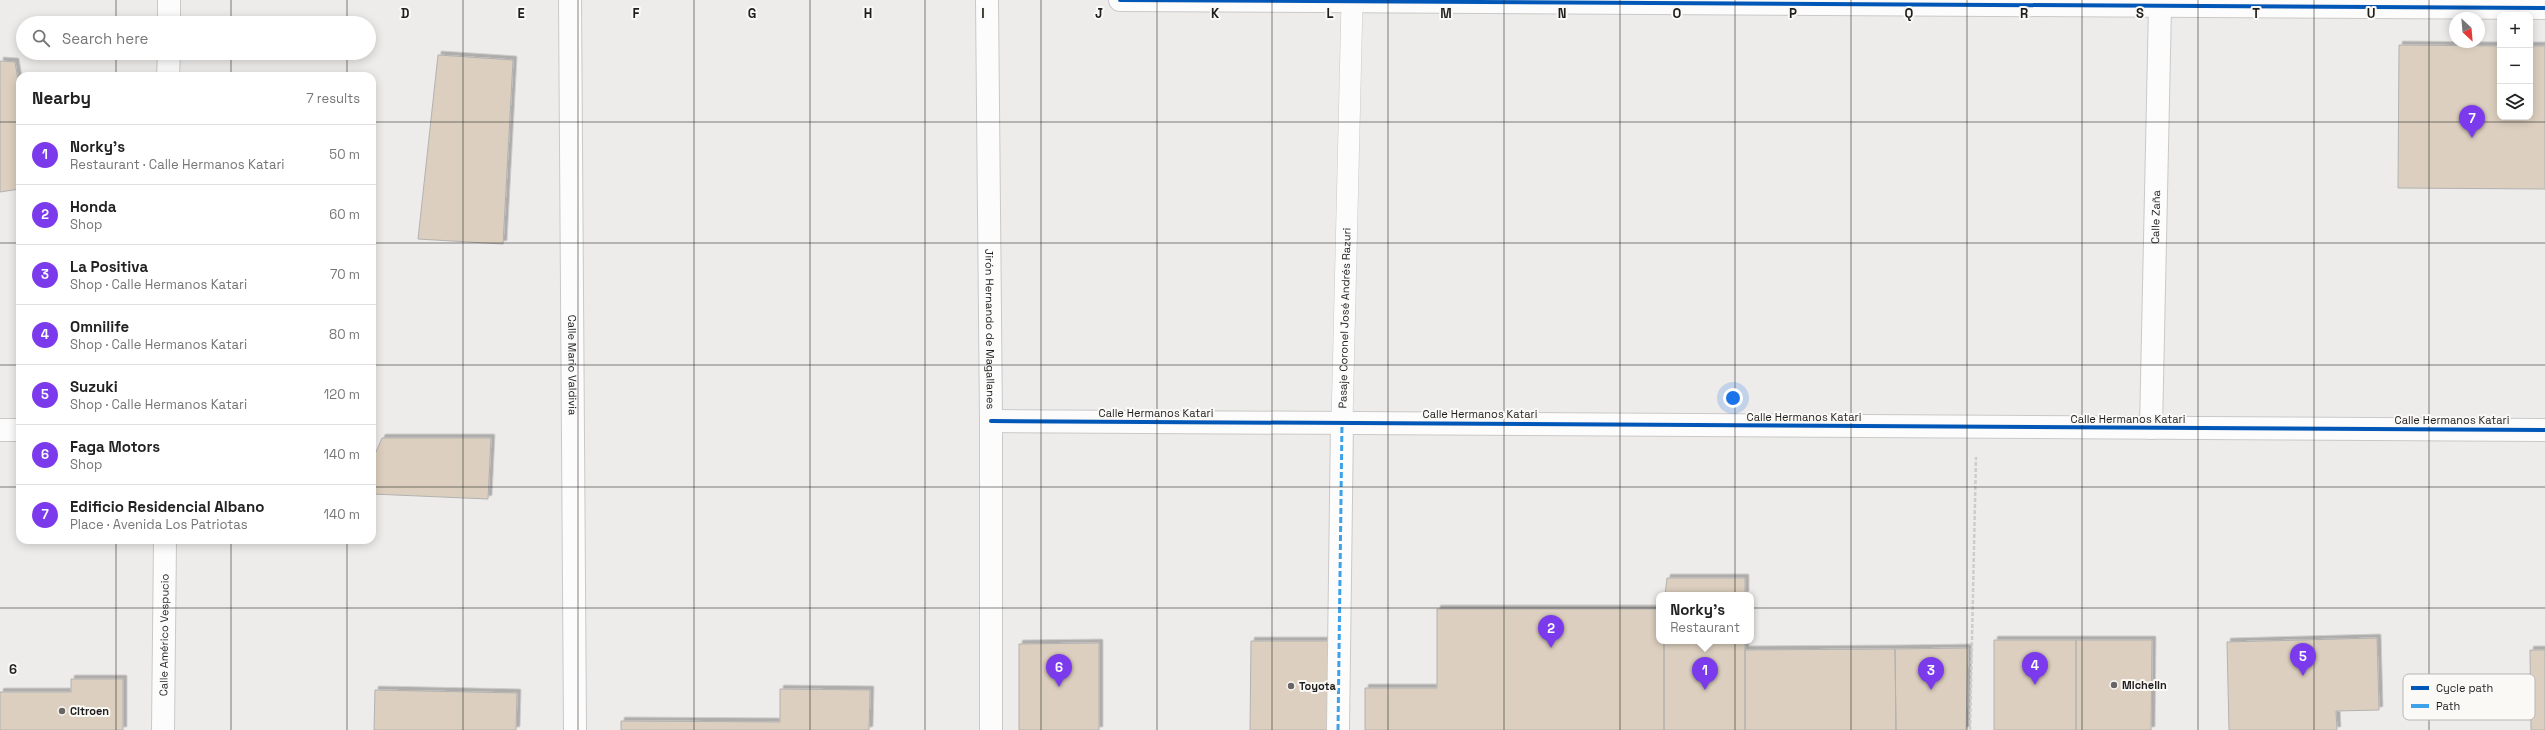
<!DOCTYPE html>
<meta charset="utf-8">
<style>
body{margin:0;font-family:"Space Grotesk",sans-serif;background:#f2f2f2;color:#222}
.controls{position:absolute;right:12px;top:12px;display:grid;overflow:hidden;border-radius:8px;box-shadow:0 2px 10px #0003}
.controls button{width:36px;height:36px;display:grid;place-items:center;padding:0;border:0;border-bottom:1px solid #e0e0e0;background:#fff;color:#222;font:20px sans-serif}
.compass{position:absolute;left:2449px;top:12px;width:36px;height:36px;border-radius:50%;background:#fff;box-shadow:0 2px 10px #0003;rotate:154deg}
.you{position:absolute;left:1733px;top:398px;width:14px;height:14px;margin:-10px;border:3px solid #fff;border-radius:50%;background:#1a73e8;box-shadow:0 0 0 6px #1a73e833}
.badge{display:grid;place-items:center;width:26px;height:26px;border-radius:50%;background:#7c3aed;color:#fff;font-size:13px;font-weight:700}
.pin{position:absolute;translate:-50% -33px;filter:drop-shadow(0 1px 2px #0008)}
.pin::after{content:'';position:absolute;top:21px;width:14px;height:12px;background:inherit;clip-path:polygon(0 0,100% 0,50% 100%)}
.popup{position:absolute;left:1656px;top:592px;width:98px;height:52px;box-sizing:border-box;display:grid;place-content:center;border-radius:8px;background:#fff;filter:drop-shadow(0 1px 3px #0005);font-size:13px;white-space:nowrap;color:#767676}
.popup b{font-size:15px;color:#222}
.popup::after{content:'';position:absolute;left:50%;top:100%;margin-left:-8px;border:8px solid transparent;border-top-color:#fff}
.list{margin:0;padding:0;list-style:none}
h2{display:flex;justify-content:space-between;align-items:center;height:52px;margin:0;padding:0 16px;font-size:17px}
h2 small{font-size:13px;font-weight:400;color:#767676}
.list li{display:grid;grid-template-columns:26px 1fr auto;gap:12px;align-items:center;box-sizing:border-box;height:60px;padding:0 16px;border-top:1px solid #e0e0e0}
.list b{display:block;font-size:15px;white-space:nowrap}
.list p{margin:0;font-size:13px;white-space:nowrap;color:#767676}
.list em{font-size:13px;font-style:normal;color:#767676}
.icon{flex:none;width:22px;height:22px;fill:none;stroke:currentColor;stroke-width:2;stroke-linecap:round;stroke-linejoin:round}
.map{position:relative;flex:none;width:2545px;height:730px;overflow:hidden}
.search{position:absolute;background:#fff;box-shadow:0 2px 10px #0003;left:16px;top:16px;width:360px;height:44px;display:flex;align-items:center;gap:10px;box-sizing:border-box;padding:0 14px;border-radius:22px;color:#767676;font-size:15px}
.panel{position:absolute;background:#fff;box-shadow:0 2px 10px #0003;left:16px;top:72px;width:360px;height:472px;border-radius:12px}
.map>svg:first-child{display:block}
.building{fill:#dccfbf;stroke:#b2b2b0;filter:url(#shadow)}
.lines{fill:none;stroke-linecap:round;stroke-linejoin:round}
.lane-casing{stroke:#cac9c8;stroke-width:22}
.street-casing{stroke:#cac9c8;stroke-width:24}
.secondary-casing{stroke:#cac9c8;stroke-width:24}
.path{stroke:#cdcdcc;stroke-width:2.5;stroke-dasharray:4 2;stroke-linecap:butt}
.lane{stroke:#fcfcfc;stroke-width:21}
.street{stroke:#fcfcfc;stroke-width:22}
.secondary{stroke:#fcfcfc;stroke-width:22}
.quiet{stroke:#3da2ea;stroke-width:3;stroke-dasharray:6 3;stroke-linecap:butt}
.cycleway-casing{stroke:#fbf9f6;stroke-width:6}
.cycleway{stroke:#0057b8;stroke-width:4}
.grid{fill:none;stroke:#1f1e1d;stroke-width:1;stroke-opacity:0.55}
.poi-dot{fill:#676665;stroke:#fbf9f6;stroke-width:1.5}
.labels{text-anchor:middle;stroke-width:4;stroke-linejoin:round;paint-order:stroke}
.street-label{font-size:11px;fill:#1f1e1d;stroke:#fbf9f6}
.poi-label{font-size:11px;font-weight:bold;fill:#1f1e1d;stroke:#fbf9f6;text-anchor:start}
.key{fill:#fbf9f6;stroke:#b9b7b5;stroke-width:1}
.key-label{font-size:11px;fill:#1f1e1d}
.grid-label{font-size:13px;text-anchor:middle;font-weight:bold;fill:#1f1e1d;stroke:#fbf9f6;stroke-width:4;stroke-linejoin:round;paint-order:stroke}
</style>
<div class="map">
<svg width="2545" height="730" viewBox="0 0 2545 730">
<defs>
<filter id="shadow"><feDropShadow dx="3.5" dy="-3.5" stdDeviation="0" flood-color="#0004"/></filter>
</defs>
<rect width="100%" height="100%" fill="#edecea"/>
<path class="building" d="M2399,45L2500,46V117H2530V46H2545V189L2398,188Z
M438,55L513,60L503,244L418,239Z
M0,61L15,62L20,93V189L0,192Z
M382,438H491L488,499L372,494V461Z
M1667,578H1745V595H1665Z
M1437,609H1659V641H1664V730H1365V688H1437Z
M2377,638L2379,710L2336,711L2337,730H2229L2227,642Z
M1994,640H2076V730H1994Z
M2076,640H2152L2151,730H2076Z
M1251,641H1331V730H1250Z
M1664,641H1745V730H1664Z
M1099,643V730H1019V644Z
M1968,648L1966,730H1896L1895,649Z
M1895,649L1896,730H1745V650Z
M2530,650H2545V730H2531Z
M71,679H123V730H0V692H71Z
M780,689L870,690L869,730H621V721L780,722Z
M375,690L517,693L516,730H374Z"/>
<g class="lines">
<g class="lane-casing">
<g id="lane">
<path id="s1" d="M1342,422L1352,3"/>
</g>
</g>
<g class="street-casing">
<g id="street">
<path id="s2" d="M570,0L575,730"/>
<path id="s3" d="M987,0L991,421V730"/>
<path d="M169,23V0"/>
<path d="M168,76L169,53"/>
<path d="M991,421L2545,430"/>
<path id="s4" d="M2151,428L2160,6"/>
<path d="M0,430H20"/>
<path id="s5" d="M163,730L165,540"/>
<path d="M1338,730L1342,422"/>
</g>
</g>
<g class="secondary-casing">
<path id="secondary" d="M1120,0L2545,8"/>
</g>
<path class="path" d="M1970,730L1976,457"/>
<use href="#lane" class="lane"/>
<use href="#street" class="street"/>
<use href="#secondary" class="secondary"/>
<path class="quiet" d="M1338,730L1342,422"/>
<g class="cycleway-casing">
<path id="cycleway" d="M1120,0L2545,8
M991,421L2545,430"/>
</g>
<use href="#cycleway" class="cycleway"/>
</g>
<path class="grid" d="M116,0V23M231,0V23M347,0V23M463,0V730M578,0V730M694,0V730M810,0V730M925,0V730M1041,0V730M1157,0V730M1272,0V730M1388,0V730M1504,0V730M1620,0V730M1735,0V730M1851,0V730M1967,0V730M2082,0V730M2198,0V730M2314,0V730M2429,0V730M116,53V76M231,53V76M347,53V76M0,122H20M372,122H2545M0,243H20M372,243H2545M0,365H20M372,365H2545M0,487H20M372,487H2545M116,540V730M231,540V730M347,540V730M0,608H2545"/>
<g class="poi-dot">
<circle cx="2114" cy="685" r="4"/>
<circle cx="1291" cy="686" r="4"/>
<circle cx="62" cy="711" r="4"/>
</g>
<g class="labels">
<g class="street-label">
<text dy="4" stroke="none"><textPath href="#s4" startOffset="211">Calle Zaña</textPath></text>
<text dy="4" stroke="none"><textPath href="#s1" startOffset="104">Pasaje Coronel José Andrés Razuri</textPath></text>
<text dy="4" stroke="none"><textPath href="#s3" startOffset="329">Jirón Hernando de Magallanes</textPath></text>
<text dy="4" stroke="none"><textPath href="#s2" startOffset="365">Calle Mario Valdivia</textPath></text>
<text x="1156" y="417">Calle Hermanos Katari</text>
<text x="1480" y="418">Calle Hermanos Katari</text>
<text x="1804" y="421">Calle Hermanos Katari</text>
<text x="2128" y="423">Calle Hermanos Katari</text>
<text x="2452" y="424">Calle Hermanos Katari</text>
<text dy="4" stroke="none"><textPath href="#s5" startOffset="95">Calle Américo Vespucio</textPath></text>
</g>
<g class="poi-label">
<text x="2122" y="689">Michelin</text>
<text x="1299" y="690">Toyota</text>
<text x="70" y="715">Citroen</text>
</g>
</g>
<rect x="2403" y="674" width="132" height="46" rx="6" class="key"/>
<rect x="2411" y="686" width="18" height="4" fill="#0057b8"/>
<rect x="2411" y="704" width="18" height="4" fill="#3da2ea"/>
<g class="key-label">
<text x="2436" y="692">Cycle path</text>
<text x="2436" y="710">Path</text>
</g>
<g class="grid-label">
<text x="405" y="18">D</text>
<text x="521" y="18">E</text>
<text x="636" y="18">F</text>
<text x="752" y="18">G</text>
<text x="868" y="18">H</text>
<text x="983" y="18">I</text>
<text x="1099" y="18">J</text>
<text x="1215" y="18">K</text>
<text x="1330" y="18">L</text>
<text x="1446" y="18">M</text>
<text x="1562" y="18">N</text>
<text x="1677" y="18">O</text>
<text x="1793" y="18">P</text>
<text x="1909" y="18">Q</text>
<text x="2024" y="18">R</text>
<text x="2140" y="18">S</text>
<text x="2256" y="18">T</text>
<text x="2371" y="18">U</text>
<text x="13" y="674">6</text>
</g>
</svg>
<div class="controls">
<button>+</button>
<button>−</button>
<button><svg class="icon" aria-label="layers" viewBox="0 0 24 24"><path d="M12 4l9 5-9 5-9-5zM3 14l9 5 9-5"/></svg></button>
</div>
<svg class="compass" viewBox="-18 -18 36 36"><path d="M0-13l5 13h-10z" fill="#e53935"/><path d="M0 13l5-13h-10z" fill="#767676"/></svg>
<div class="you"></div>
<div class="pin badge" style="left:1705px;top:690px">1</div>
<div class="popup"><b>Norky's</b>Restaurant</div>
<div class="pin badge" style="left:1551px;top:648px">2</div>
<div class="pin badge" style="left:1931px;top:690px">3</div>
<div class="pin badge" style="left:2035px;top:685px">4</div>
<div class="pin badge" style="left:2303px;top:676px">5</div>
<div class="pin badge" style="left:1059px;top:687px">6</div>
<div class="pin badge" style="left:2472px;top:138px">7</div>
<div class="search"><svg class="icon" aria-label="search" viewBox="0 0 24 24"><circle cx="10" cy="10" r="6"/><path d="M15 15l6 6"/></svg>Search here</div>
<section class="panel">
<h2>Nearby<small>7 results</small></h2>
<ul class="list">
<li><span class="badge">1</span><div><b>Norky's</b><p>Restaurant · Calle Hermanos Katari</p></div><em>50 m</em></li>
<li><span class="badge">2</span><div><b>Honda</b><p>Shop</p></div><em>60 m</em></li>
<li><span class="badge">3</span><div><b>La Positiva</b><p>Shop · Calle Hermanos Katari</p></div><em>70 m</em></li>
<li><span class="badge">4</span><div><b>Omnilife</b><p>Shop · Calle Hermanos Katari</p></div><em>80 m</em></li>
<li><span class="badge">5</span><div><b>Suzuki</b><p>Shop · Calle Hermanos Katari</p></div><em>120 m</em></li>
<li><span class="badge">6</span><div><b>Faga Motors</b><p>Shop</p></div><em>140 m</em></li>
<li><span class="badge">7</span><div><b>Edificio Residencial Albano</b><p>Place · Avenida Los Patriotas</p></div><em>140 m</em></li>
</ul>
</section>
</div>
